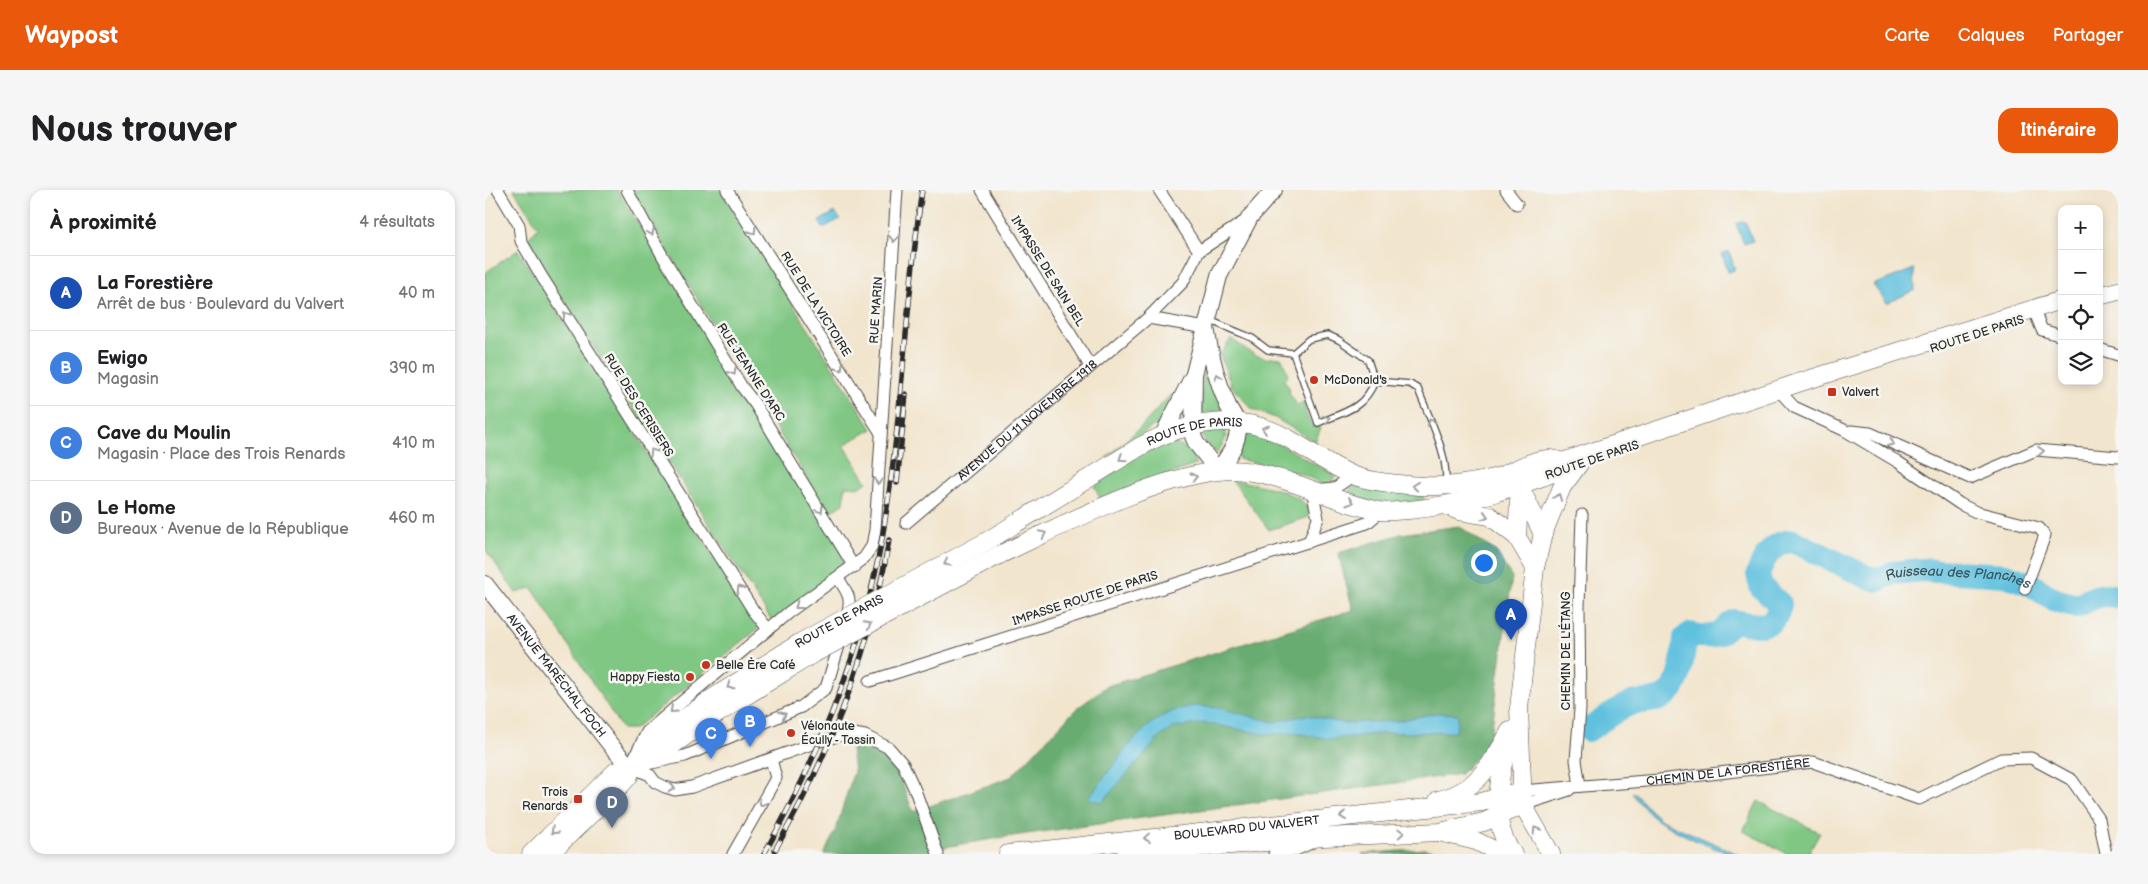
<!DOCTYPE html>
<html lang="fr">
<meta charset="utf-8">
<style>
body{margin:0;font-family:"Balsamiq Sans",sans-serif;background:#f6f6f6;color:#202124}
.controls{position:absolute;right:15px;top:15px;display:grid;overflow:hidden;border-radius:10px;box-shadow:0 2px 8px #0003}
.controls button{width:45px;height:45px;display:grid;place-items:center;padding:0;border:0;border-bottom:1px solid #e0e0e0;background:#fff;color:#202124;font:25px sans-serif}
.you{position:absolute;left:998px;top:372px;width:18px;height:18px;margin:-12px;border:4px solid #fff;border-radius:50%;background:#1a73e8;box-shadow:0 0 0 8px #1a73e833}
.badge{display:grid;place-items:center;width:32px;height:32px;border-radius:50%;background:#ea580c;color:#fff;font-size:16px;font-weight:700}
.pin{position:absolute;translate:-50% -41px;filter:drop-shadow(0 1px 2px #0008)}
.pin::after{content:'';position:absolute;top:26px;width:18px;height:15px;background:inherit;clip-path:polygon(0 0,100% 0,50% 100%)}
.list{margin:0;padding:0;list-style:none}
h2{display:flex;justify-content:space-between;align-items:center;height:65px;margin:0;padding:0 20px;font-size:21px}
h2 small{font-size:16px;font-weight:400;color:#757577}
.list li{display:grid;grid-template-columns:32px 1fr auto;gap:15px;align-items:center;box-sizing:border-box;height:75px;padding:0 20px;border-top:1px solid #e0e0e0}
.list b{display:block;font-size:19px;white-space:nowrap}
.list p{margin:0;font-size:16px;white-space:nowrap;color:#757577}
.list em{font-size:16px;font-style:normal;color:#757577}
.icon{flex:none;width:28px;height:28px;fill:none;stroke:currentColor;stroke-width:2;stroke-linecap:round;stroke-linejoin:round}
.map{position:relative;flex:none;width:1633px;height:664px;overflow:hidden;border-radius:15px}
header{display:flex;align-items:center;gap:30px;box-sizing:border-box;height:70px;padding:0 25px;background:#ea580c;color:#fff}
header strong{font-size:24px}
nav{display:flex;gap:28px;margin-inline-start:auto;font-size:18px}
.intro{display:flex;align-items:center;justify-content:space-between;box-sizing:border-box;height:120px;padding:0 30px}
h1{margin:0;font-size:35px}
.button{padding:12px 22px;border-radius:15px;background:#ea580c;color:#fff;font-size:18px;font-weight:700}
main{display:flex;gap:30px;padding:0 30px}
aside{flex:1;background:#fff;border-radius:15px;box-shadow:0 2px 8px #0003}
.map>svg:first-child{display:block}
.green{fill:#7fc783;stroke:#557957}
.forest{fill:#67ac71;stroke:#496c4e}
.water{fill:#61c1df;stroke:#467685}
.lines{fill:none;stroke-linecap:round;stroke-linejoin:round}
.river{stroke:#61c1df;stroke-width:24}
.lane-casing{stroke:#494743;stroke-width:8}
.street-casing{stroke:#494743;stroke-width:13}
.secondary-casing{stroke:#494743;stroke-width:18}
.primary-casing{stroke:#494743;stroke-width:19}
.lane{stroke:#fff;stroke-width:5.5}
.street{stroke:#fff;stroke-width:11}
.secondary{stroke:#fff;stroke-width:16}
.primary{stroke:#fff;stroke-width:18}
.rail-casing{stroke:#2b2b2b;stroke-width:5.5}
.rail{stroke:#f6f6f2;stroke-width:4;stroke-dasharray:11;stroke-linecap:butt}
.primary-bridge-casing{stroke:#494743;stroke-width:19;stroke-linecap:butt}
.primary-bridge{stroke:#fff;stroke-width:18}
.oneway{stroke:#a0a0a0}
.poi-dot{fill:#c8321e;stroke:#f6f6f2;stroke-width:2}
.labels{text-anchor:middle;stroke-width:5;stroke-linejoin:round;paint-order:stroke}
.street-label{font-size:12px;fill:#2b2b2b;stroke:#f6f6f2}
.poi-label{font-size:12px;fill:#2b2b2b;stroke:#f6f6f2;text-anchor:start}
.water-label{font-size:14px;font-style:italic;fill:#3b5861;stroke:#f6f6f2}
</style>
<header>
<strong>Waypost</strong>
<nav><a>Carte</a><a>Calques</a><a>Partager</a></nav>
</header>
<div class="intro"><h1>Nous trouver</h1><a class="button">Itinéraire</a></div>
<main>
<aside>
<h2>À proximité<small>4 résultats</small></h2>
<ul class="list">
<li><span class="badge" style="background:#1a4fb4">A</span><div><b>La Forestière</b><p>Arrêt de bus · Boulevard du Valvert</p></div><em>40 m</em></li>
<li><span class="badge" style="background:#3f7fe0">B</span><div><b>Ewigo</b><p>Magasin</p></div><em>390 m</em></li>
<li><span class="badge" style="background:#3f7fe0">C</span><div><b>Cave du Moulin</b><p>Magasin · Place des Trois Renards</p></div><em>410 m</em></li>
<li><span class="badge" style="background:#5c6f8a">D</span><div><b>Le Home</b><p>Bureaux · Avenue de la République</p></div><em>460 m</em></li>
</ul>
</aside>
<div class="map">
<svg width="1633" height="664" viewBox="0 0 1633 664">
<rect width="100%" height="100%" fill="#f6f6f2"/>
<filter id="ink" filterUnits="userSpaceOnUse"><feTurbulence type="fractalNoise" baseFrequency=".02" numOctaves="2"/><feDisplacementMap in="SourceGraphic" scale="10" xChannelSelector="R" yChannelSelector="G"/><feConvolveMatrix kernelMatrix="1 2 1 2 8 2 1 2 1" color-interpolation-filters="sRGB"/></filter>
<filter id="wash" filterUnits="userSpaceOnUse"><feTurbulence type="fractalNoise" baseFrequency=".0096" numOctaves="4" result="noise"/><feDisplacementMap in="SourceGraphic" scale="20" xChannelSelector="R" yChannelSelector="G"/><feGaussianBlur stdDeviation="1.12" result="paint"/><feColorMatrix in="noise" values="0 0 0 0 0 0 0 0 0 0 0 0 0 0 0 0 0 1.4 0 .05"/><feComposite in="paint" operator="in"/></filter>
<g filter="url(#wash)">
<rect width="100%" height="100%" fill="#f2e5cd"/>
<path class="green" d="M29,0H132L365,373L287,431L69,96L42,50L53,37Z
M146,0H235L387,239L359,255L382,292L375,297L360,296L359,314L343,323Z
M33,60L274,438L149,539H137L47,398L31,403L0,359V83Z
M746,149L770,165L785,169L786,167L797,168L803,185L799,190L805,199L804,203L812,215L818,212C822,222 820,236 836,238L830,252L790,228L767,219L747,197L735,165Z
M719,168L738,221L716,223Z
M685,205L689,206L677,230L620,269L657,236Z
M741,240L740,250L732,263L722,255L715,243Z
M760,242L793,253L851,286L841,296L817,284L754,269L753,266Z
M682,251C694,255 711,260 710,275L616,310L609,296L645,271Z
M747,290C767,294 826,300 824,327L784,340Z
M871,295L937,304L939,310C920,312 881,316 865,303V299Z
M1273,611L1335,643L1323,664H1303L1258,641Z"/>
<path class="forest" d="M974,336L1010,361L1027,387L1005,552L976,584L520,647L448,659L439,664H339L350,642L369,581L365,552L389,561L412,579L428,622L526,587L590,520L622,496L868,420L853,363L916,344Z
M940,659L964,664H877Z"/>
<path class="water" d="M350,22L355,29L338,38L334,31Z
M1260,31L1268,51L1259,54L1251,34Z
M1244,61L1250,80L1243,82L1237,64Z
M1429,79L1430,100L1402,113L1388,95Z
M712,516L734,518L788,532L822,525L857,533L913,531L950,523L973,524L971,542L900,543L846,549L810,543L778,544L720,533L687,538L674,548L617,612L603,608C634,572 659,519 712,516Z
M1147,603L1151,604L1163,618L1176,630L1253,664C1235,664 1187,640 1171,629C1161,622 1154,612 1147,603Z"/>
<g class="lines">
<path class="river" id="s1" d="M1103,540C1116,532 1132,518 1147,513C1155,511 1165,512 1174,509C1196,501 1198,468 1200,448L1205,444C1228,450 1232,446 1249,431C1271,435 1290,442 1295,414L1276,397L1273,384C1279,366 1289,351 1308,351L1382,387L1393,390L1408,383L1436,380L1521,385L1545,394L1568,409L1591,416C1606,409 1616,402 1633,407"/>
</g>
</g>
<g filter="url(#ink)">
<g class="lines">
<g class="lane-casing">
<path id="lane" d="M724,130L767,148L783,160L808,163L824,149L843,145L854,150L883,170L890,191C879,219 859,222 833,233L808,163
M890,191L925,194L933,199C944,228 962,260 961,292"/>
</g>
<g class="street-casing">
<g id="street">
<path d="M13,0L34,35L36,51L57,87L268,420L283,439"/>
<path d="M142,0L177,65L257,197L270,214L369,377"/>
<path d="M242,0L396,243"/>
<path d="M497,0L605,176"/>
<path d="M674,0L714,61"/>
<path d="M1021,0L1032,14"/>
<path d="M1548,118L1557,140L1577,146"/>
<path d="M663,128L721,138"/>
<path d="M1614,159L1633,165"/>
<path d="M1297,200L1299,206L1309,217L1359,240L1413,272L1475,314L1491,322L1554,338L1560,345L1540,399"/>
<path d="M1366,241L1385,243L1485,288L1551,260L1633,267"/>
<path id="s2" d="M421,333L663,128L698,92L714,61L763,29"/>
<path d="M824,352L833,328L827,300L850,298L869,285"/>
<path d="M353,388C365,406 367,409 361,430"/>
<path d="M385,491L882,333L895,322"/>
<path d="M149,568L162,542L199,510L304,422L379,368L387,356L390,340L412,0"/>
<path d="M157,575L200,566L316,517L341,498L357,446"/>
<path d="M145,577L165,585L170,592L180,597L190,600L207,597L335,551L363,543L380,546L404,558L418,574L430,600L453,664"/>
<path d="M1095,596L1091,570L1095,519L1094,417L1097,325"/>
<path id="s3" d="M1036,601L1174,590L1328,572L1434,609L1516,569L1546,568L1587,590L1614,629L1621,664"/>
<path d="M1038,615L1084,600"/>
<path d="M248,664L291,588L286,569"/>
<path d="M789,664L811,660L830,651"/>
</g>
</g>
<g class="secondary-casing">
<g id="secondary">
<path d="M721,138C725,164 732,191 743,216C747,224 753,230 753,240C752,256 741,269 733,281L711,253L708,246L709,184L734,86L765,27L789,0"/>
<path d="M679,243L707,188"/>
<path id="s4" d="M0,394L128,558L145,577"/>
</g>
</g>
<g class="primary-casing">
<g id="primary">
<path d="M1614,106L1633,101"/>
<path d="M1034,295L1058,344"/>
<path d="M1035,295L1032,347L1050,378"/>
<path d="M962,316L974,321L1005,326L1032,347"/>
<path id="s5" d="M504,350L656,256C702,231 756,221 804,249C825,261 847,277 870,286C887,292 905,293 922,295C951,298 985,295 1013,287C1033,280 1056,262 1077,272L1313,193L1577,110"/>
<path d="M514,365C576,336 665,289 733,281C789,275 840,311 894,321C903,323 914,320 924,320C982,315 1037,295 1092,274"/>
<path d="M1021,560C1013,595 1005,632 1028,664"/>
<path d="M157,565L185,539L226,509"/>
<path d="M953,610C990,603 1008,573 1025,541"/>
<path d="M958,643L991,651L1017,664"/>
<path d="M46,664L130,582L185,557L235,522"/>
<path d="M64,664L136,595L144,586L145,577"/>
<path id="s6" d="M523,664L997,612L1036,601"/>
<path d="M641,664L839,647L955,642L999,632L1038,615"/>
<path d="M1066,664L1038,615L1034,518L1050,378L1058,344L1077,297L1094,274"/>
</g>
</g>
<use href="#lane" class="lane"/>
<use href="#street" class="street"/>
<use href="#secondary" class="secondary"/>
<use href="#primary" class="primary"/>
<g class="rail-casing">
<path id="rail" d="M412,293L421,204
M290,660C345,564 386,460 404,350
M279,664C334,566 376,464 396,354C417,237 420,117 437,0"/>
</g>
<use href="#rail" class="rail"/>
<g class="primary-bridge-casing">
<g id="primary-bridge">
<path id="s7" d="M226,509L316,452L504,350"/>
<path d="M235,522L326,465L514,365"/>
</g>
</g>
<use href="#primary-bridge" class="primary-bridge"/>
</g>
<defs><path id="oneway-chevron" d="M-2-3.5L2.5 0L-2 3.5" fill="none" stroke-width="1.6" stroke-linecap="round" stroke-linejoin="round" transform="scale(1.25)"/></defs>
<g class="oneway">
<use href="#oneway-chevron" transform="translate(268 41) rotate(58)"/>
<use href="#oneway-chevron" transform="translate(166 42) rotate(63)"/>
<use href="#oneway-chevron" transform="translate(409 49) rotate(94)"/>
<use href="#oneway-chevron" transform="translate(81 125) rotate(-122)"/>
<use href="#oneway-chevron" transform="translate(355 178) rotate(58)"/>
<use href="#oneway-chevron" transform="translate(248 182) rotate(59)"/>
<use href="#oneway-chevron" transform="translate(733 187) rotate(-109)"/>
<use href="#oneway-chevron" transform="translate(842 229) rotate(-22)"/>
<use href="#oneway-chevron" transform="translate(946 232) rotate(-111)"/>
<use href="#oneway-chevron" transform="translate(780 239) rotate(-161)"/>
<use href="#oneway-chevron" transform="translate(1406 253) rotate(24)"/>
<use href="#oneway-chevron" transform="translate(1556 261) rotate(-4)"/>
<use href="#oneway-chevron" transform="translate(168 262) rotate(-122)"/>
<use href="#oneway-chevron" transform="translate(637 268) rotate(147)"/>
<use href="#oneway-chevron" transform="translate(709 287) rotate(-13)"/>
<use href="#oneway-chevron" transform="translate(393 291) rotate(94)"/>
<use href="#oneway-chevron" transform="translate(930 296) rotate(-175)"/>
<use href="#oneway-chevron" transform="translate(1073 307) rotate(-69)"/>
<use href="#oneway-chevron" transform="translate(865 312) rotate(17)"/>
<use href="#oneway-chevron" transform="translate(335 320) rotate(59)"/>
<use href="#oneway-chevron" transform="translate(1000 326) rotate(17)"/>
<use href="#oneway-chevron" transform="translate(558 344) rotate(-26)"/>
<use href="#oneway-chevron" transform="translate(462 373) rotate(151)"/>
<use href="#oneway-chevron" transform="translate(255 399) rotate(-122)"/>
<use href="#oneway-chevron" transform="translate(313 416) rotate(143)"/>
<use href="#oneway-chevron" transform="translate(383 435) rotate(-28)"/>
<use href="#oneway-chevron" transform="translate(245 496) rotate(146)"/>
<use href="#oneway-chevron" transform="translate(188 520) rotate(138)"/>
<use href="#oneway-chevron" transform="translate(298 525) rotate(-24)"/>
<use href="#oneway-chevron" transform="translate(187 598) rotate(9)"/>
<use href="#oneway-chevron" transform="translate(277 613) rotate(119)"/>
<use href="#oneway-chevron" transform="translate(858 626) rotate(173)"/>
<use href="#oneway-chevron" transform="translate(1051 640) rotate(-122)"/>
<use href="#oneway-chevron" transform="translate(69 641) rotate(136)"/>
<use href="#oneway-chevron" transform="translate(916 643) rotate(-3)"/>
<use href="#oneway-chevron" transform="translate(662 648) rotate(174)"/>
</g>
</g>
<g class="poi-dot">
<circle cx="829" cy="190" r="5"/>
<rect x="1342" y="197" width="10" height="10" rx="2.5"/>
<circle cx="221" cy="475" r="5"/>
<circle cx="205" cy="487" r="5"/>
<circle cx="306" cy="543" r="5"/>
<rect x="88" y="604" width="10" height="10" rx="2.5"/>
</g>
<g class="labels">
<g class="street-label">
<text transform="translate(563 81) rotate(58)" y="4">IMPASSE DE SAIN BEL</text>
<text transform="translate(331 114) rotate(58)" y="4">RUE DE LA VICTOIRE</text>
<text transform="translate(391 120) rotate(-86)" y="4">RUE MARIN</text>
<text transform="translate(1492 144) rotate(-18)" y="4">ROUTE DE PARIS</text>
<text transform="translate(266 182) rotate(57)" y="4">RUE JEANNE D'ARC</text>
<text transform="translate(154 215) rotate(58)" y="4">RUE DES CERISIERS</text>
<text dy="4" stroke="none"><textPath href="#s2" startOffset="159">AVENUE DU 11 NOVEMBRE 1918</textPath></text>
<text dy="4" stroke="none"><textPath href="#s5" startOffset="235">ROUTE DE PARIS</textPath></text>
<text transform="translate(1107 270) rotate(-19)" y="4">ROUTE DE PARIS</text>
<text transform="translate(600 408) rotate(-18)" y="4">IMPASSE ROUTE DE PARIS</text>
<text dy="4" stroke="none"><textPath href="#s7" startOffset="150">ROUTE DE PARIS</textPath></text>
<text transform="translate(1081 461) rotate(-90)" y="4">CHEMIN DE L'ÉTANG</text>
<text dy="4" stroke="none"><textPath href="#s4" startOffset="116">AVENUE MARÉCHAL FOCH</textPath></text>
<text dy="4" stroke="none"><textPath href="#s3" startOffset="208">CHEMIN DE LA FORESTIÈRE</textPath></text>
<text dy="4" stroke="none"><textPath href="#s6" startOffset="240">BOULEVARD DU VALVERT</textPath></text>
</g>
<g class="poi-label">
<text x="839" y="194">McDonald's</text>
<text x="1357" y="206">Valvert</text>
<text x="231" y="479">Belle Ère Café</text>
<text x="195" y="491" text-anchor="end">Happy Fiesta</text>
<text x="316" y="540">Vélonaute<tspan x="316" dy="14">Écully - Tassin</tspan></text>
<text x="83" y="606" text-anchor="end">Trois<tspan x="83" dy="14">Renards</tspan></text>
</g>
<g class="water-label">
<text dy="5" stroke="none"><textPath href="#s1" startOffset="529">Ruisseau des Planches</textPath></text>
</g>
</g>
</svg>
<div class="controls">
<button>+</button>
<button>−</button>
<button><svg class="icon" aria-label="locate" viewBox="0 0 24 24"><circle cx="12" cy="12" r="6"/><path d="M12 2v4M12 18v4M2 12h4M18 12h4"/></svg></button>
<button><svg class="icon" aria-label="layers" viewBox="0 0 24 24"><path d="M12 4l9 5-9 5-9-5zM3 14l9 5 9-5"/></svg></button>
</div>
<div class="you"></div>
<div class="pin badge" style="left:1026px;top:450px;background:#1a4fb4">A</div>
<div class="pin badge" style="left:265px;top:557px;background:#3f7fe0">B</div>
<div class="pin badge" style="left:226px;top:569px;background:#3f7fe0">C</div>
<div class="pin badge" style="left:127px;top:638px;background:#5c6f8a">D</div>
</div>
</main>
